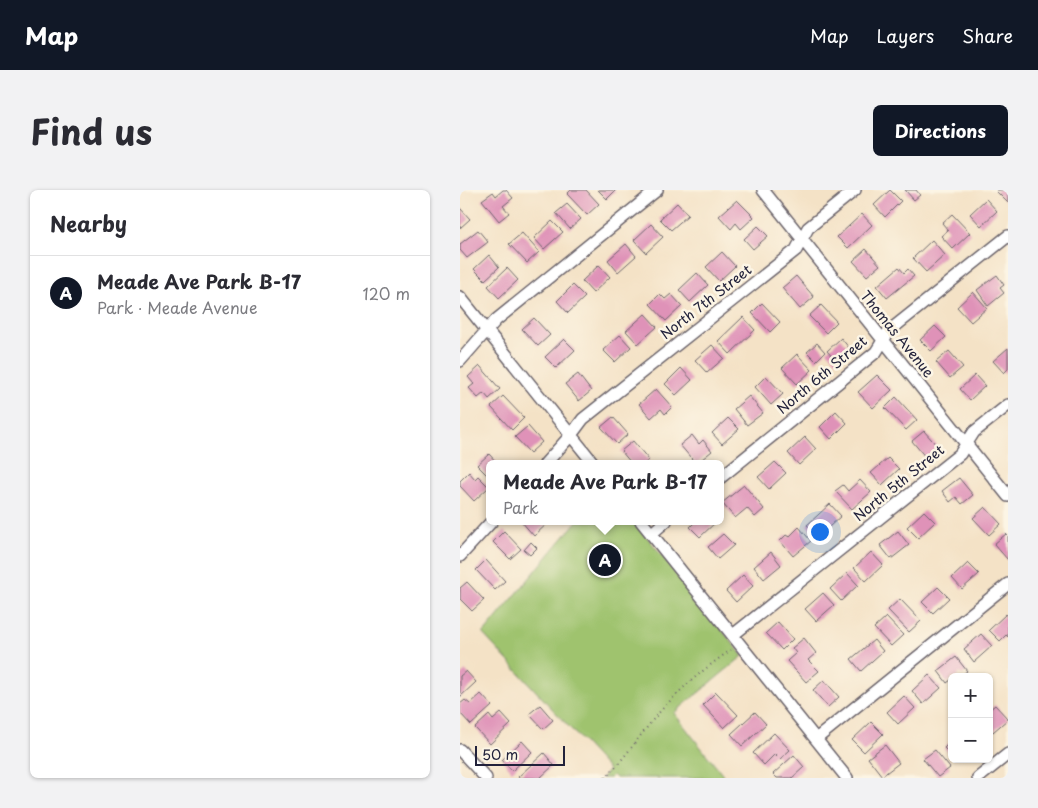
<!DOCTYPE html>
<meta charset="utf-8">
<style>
body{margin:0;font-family:"Playpen Sans",sans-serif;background:#f2f2f3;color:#2b2b33}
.controls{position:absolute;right:15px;bottom:15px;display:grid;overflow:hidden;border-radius:8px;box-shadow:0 1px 4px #0004}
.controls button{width:45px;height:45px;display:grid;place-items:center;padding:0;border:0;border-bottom:1px solid #e1e1e2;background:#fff;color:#2b2b33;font:25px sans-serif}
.scale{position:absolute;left:15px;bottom:12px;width:90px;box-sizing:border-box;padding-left:5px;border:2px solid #22223b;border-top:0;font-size:14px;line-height:18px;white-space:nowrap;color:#22223b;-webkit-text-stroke:4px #fcf5e5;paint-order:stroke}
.you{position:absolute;left:359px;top:341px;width:18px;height:18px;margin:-12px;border:4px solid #fff;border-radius:50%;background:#1a73e8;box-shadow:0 0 0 8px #1a73e833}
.badge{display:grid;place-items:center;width:32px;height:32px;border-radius:50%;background:#111827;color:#fff;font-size:16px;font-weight:700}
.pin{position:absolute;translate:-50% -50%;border:2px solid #fff;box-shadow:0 1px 5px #0006}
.popup{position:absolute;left:26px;top:270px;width:238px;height:65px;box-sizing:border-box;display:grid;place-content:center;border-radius:8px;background:#fff;filter:drop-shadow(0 1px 4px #0005);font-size:16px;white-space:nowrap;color:#7c7c81}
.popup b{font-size:19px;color:#2b2b33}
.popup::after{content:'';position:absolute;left:50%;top:100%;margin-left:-10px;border:10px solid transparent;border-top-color:#fff}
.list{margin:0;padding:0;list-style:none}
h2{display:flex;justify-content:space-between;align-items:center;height:65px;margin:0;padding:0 20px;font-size:21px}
h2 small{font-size:16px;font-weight:400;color:#7c7c81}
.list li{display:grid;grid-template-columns:32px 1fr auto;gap:15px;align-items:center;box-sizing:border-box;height:75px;padding:0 20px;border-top:1px solid #e1e1e2}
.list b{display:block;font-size:19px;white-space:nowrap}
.list p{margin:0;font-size:16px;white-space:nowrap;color:#7c7c81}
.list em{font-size:16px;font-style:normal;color:#7c7c81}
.map{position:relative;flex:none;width:548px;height:588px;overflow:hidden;border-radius:8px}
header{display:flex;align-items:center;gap:30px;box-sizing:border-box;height:70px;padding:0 25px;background:#111827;color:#fff}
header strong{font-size:24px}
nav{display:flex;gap:28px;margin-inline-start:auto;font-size:18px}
.intro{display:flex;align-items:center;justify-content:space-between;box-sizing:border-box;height:120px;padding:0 30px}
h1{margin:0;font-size:35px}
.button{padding:12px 22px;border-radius:8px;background:#111827;color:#fff;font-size:18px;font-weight:700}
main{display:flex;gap:30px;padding:0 30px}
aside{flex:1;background:#fff;border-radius:8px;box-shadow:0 1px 4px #0004}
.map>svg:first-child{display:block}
.green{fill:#9fc36e;stroke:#607254}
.building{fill:#df92b8}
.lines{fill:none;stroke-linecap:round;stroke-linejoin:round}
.street-casing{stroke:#6c656c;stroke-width:14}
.path{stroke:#6c656c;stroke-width:2;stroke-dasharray:1 4;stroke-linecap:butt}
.street{stroke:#fff;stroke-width:11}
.labels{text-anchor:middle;stroke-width:5;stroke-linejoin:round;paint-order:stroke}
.street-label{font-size:14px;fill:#22223b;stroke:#fcf5e5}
</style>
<header>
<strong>Map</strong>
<nav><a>Map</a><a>Layers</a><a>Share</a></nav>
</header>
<div class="intro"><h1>Find us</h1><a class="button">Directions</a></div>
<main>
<aside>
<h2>Nearby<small></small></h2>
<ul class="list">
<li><span class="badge">A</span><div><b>Meade Ave Park B-17</b><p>Park · Meade Avenue</p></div><em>120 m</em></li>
</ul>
</aside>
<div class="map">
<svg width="548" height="588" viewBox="0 0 548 588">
<rect width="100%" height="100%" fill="#fcf5e5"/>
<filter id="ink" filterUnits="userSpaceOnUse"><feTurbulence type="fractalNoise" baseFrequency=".02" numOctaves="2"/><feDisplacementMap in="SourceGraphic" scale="10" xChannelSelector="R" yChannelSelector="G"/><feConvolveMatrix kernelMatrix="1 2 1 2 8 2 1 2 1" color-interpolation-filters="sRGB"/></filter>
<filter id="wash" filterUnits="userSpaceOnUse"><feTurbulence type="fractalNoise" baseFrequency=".0096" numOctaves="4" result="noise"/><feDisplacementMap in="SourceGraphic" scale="20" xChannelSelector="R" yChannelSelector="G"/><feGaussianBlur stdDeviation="1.12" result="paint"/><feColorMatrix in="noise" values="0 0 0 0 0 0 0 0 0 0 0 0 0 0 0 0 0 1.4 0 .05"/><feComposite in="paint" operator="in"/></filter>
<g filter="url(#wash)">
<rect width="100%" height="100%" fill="#f4e2c6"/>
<path class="green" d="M117,331H174L283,466L214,523L265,588H156L153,585L150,588H141L149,580L23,444Z"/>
<g id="blocks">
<path class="building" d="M43,0H46L53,8L43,16L49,23L39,31L22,10L33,2L36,6Z
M111,0H126L139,14L127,25L107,4Z
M138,0H156L147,9Z
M430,0L441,11L425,27L414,15Z
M445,0H456L460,5L454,10Z
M537,0H548V13L536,1Z
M526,9L537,21L521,36L510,24Z
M277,10L294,27L281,39L276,33L271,39L259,26Z
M217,13L228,25L211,40L200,29Z
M107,14L121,29L110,39L96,23Z
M0,18L10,29L0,38Z
M402,24L412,35L388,58L377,47Z
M492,24L510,43L493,59L481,46L488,40L482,33Z
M92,31L103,42L84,59L74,48Z
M191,34L203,47L186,63L174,50Z
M298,36L308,46L293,59L284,49Z
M18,40L28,52L7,68L0,60V54Z
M62,43L79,62L67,73L49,54Z
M472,50L485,65L466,82L453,68Z
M166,54L176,66L158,82L148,70Z
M406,59L420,75L407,86L393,71Z
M262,62L275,76L259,91L246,77Z
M29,65L39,77L25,90L14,79Z
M139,75L150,87L133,103L122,91Z
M439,77L444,83L448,79L454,86L427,108L417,96Z
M47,78L58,90L39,108L28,96Z
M237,83L248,95L230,112L219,100Z
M537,85L544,95L540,98L544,103L528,116L517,100Z
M336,86L354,107L340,119L322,98Z
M113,95L125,107L108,123L97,111Z
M513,102L527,118L511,132L497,117Z
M200,104L205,109L211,104L222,116L206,131L190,114Z
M302,113L320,132L310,142L292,123Z
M361,115L377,132L366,143L349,126Z
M185,124L197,137L178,154L166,141Z
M283,127L295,140L270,164L258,151Z
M74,128L90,145L78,156L62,139Z
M475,136L486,147L471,161L460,150Z
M160,145L171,157L155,172L143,160Z
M381,148L390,159L376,171L367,161Z
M104,149L115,160L96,178L85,167Z
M357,153L365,162L356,171L347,162Z
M252,155L264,168L247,183L235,170Z
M548,158V179L544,183L533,171Z
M489,161L503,177L490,188L476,172Z
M337,164L352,180L337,194L322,178Z
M20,176L40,199L29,209L24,203L18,208L9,198L14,194L8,187Z
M221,178L232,190L216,205L205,194Z
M118,184L131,201L119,211L105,194Z
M417,185L432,200L413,218L398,202Z
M515,185L525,196L510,210L500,199Z
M306,186L323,204L311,215L295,197Z
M196,199L212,217L205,224L201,219L191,228L179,214Z
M43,206L64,228L52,240L31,217Z
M289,206L303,223L287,235L274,219Z
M436,207L457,230L446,240L425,218Z
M376,221L387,233L371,249L360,237Z
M153,227L168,244L157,254L141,237Z
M268,228L279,239L262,254L252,243Z
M68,236L82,252L70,263L55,247Z
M464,241L479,258L467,269L452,251Z
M232,245L239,254L243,250L252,261L236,274L220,255Z
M345,247L356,259L339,275L328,263Z
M173,251L189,270L184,274H172L161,261Z
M29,264L38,274H30V288L17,275Z
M428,268L439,279L422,295L411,283Z
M315,272L326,283L309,299L298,287Z
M9,282L15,289L18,286L29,297L14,311L0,296V291Z
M499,288L513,305L502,314L496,307L490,312L482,301Z
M400,290L411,302L392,319L375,301L383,295L388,301Z
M284,295L304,319L295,327L287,318L275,328L262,313Z
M370,314L381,326L358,347L347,335Z
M525,317L541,334L529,345L513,328Z
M464,321L475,332L458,348L447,337Z
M61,331H90L74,346Z
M236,331H257L240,347L230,337Z
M339,337L351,351L333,366L320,351L326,345L329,347Z
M44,341L61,359L50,369L33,352Z
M438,341L449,355L431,369L420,355Z
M263,344L274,355L258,369L248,357Z
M546,344L548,346V370L534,354Z
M71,352L77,358L70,365L64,360Z
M311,362L321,375L304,389L294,377Z
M411,362L423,375L406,391L394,378Z
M26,370L45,391L35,400L16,380Z
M508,373L519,384L502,399L492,388Z
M387,383L398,395L381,411L370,399Z
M283,385L293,396L276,412L266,401Z
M7,392L24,410L12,421L0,409V398Z
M478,397L489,408L473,423L462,412Z
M363,403L374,415L356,431L345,419Z
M440,409L461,431L449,442L428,420Z
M546,424L548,426V447L546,445L540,451L529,440Z
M426,427L443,445L431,456L414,438Z
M318,432L333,449L322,460L306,443Z
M521,444L532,456L514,472L504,459Z
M344,448L356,463L348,470L359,481L346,492L327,471L336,463L332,458Z
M414,450L423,461L401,481L391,469Z
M496,467L507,481L502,485L500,483L495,487H492V489L487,493L478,481Z
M6,481L16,492L0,507V486Z
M469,485L481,498L463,514L452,501Z
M364,490L379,507L368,517L353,500Z
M256,502L278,525L264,538L243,515Z
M21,504L32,516L11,535L0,523V514L5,510L10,514Z
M444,506L455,518L438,534L427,522Z
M80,515L93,530L83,539L69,524Z
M535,515L548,529L533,542L529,538V520Z
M295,522L306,534L282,556L271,544Z
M41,523L51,534L30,554L15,538L29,525L33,530Z
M411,532L423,544L404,562L392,550Z
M314,543L330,560L320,569L315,564L304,575L293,563Z
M492,550V566L484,558Z
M62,551L72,562L52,581L42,570Z
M425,555L439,573L422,586L408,568Z
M475,560L490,578L478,587L463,569Z
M84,563L94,575L80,588H59L58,587Z
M334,565L344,577L332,588H317L313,584Z"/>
</g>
</g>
<g filter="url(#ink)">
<use href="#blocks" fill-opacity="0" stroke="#6c656c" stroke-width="1"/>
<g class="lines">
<g class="street-casing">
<path id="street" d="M303,0L548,306
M0,107L134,274
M0,171L36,130L197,0
M85,274L111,245L123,229L336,60L348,38L395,0
M260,288L416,162L429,141L548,46
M181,331L387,588
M191,344L206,331
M0,366L32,331
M273,445L500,264L514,242L548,215
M356,549L548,394
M0,560L26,588
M518,588L548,564"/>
</g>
<path class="path" d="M145,588C164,569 179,547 196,526C218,501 243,479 271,460"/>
<use href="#street" class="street"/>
</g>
</g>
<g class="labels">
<g class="street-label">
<text transform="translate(246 112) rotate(-38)" y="5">North 7th Street</text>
<text transform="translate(437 144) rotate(51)" y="5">Thomas Avenue</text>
<text transform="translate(362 185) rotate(-40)" y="5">North 6th Street</text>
<text transform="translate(439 293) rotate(-39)" y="5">North 5th Street</text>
</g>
</g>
</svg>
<div class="controls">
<button>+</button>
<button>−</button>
</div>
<div class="scale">50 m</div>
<div class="you"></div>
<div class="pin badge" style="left:145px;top:370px">A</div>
<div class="popup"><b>Meade Ave Park B-17</b>Park</div>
</div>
</main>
